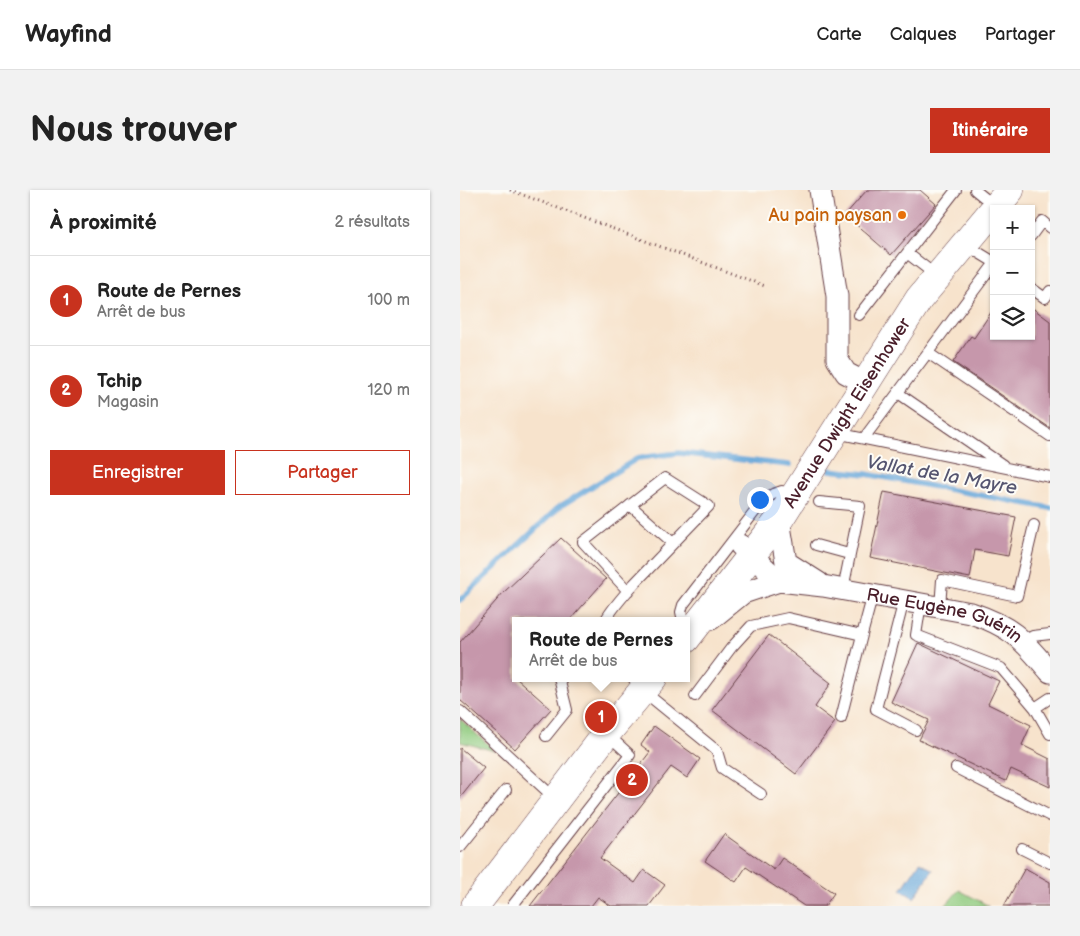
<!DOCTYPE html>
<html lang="fr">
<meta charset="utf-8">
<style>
body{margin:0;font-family:"Balsamiq Sans",sans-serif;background:#f2f2f2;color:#222}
.controls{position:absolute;right:15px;top:15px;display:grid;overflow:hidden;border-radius:0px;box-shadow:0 1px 4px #0004}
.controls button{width:45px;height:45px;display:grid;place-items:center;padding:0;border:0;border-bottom:1px solid #e0e0e0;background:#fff;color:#222;font:25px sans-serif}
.you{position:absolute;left:299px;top:309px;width:18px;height:18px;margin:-12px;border:4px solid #fff;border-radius:50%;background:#1a73e8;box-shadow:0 0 0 8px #1a73e833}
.badge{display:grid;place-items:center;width:32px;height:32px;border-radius:50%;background:#c8321e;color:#fff;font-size:16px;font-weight:700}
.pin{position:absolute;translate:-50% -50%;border:2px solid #fff;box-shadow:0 1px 5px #0006}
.popup{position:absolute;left:52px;top:427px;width:178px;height:65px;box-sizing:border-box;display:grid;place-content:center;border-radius:0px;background:#fff;filter:drop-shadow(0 1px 4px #0005);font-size:16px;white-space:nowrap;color:#767676}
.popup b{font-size:19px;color:#222}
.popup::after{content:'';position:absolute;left:50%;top:100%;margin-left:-10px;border:10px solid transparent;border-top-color:#fff}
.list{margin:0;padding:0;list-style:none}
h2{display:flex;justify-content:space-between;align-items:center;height:65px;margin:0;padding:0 20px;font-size:21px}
h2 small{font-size:16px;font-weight:400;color:#767676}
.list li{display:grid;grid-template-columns:32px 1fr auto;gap:15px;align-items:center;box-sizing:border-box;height:90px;padding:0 20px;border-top:1px solid #e0e0e0}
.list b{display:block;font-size:19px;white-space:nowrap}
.list p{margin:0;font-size:16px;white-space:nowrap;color:#767676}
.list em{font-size:16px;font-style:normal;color:#767676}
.actions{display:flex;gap:10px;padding:15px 20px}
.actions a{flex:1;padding:11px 0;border:1px solid #c8321e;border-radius:0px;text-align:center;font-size:18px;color:#c8321e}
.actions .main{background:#c8321e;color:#fff}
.icon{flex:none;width:28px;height:28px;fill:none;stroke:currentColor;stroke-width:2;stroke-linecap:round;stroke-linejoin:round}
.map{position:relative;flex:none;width:590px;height:716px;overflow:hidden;border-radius:0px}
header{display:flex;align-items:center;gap:30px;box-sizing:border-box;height:70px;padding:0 25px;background:#fff;border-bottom:1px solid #e0e0e0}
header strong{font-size:24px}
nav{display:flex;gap:28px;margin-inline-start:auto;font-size:18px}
.intro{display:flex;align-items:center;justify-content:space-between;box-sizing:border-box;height:120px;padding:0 30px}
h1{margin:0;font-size:35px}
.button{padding:12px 22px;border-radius:0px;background:#c8321e;color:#fff;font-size:18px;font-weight:700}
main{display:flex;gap:30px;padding:0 30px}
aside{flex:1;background:#fff;border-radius:0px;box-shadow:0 1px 4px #0004}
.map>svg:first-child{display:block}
.green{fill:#8fca7e;stroke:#6c7454}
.water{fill:#65a5d8;stroke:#586282}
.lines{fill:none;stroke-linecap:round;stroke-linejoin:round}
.stream{stroke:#65a5d8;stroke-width:5.5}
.building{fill:#c697ab}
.service-casing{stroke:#643c43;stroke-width:12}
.minor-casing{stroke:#643c43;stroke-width:23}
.secondary-casing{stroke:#643c43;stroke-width:29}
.path{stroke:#643c43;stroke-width:3;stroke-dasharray:1 4;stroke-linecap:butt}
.service{stroke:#fff;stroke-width:10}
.minor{stroke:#fff;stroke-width:21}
.secondary{stroke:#fff;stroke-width:28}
.food-dot{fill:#e8710a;stroke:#fdfcf7;stroke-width:2}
.labels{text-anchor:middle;stroke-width:4;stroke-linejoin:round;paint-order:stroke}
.food-label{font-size:18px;fill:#c56008;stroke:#fdfcf7;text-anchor:end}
.street-label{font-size:18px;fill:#4a1f2b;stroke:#fdfcf7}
.water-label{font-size:19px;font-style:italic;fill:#555570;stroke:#fdfcf7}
</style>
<header>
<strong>Wayfind</strong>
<nav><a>Carte</a><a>Calques</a><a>Partager</a></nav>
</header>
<div class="intro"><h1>Nous trouver</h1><a class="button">Itinéraire</a></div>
<main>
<aside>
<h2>À proximité<small>2 résultats</small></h2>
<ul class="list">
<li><span class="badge">1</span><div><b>Route de Pernes</b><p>Arrêt de bus</p></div><em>100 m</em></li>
<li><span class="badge">2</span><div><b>Tchip</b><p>Magasin</p></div><em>120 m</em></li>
</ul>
<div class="actions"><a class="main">Enregistrer</a><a>Partager</a></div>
</aside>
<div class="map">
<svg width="590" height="716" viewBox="0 0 590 716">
<rect width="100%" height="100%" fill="#fdfcf7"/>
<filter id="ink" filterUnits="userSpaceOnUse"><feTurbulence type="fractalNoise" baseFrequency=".02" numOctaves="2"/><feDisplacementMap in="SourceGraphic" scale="10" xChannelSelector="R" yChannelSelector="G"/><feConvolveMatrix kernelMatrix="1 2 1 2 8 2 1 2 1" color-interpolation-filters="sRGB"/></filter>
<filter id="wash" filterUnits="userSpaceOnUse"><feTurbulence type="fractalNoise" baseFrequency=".0096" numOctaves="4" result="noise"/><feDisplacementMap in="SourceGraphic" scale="20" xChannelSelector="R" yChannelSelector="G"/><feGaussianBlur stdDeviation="1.12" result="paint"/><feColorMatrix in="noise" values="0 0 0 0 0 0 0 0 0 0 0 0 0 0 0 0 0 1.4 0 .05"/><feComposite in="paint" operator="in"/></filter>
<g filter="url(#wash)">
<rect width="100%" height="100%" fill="#f7e3cc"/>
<path class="green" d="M0,529L35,561L0,552Z
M499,700L529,716H485Z"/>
<path class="water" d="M460,672L473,680L454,708L441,700Z"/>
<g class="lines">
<path class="stream" d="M369,280L406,284L590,318
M0,410L99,317L178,268L219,263L329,275"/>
</g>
<g id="blocks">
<path class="building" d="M407,0H460L476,14L431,65L385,25Z
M571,117L590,131V238L493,172L511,146L514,148L534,118V146H571Z
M424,302L556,327L548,366L515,360L510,388L410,368Z
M101,348L146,389L109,431H56V488L91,519L55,559L0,510V452L43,403Z
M309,445L371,493L355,517L375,532L336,584L252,520Z
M458,453L539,491L528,514L571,535L562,555L590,569V597L551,579L546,591L459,550L469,530L431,512Z
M194,536L240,569L227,588L211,577L140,668L175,693L184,680L205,695L189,716H151L138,707L131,716H70L190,562L181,555Z
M0,558L24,578L0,608Z
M264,644L314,680L322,668L374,703L365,716H344L286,677L276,692L245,671Z
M565,678L590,692V716H544Z"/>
</g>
</g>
<g filter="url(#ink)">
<use href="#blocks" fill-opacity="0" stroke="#643c43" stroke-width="1"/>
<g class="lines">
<g class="service-casing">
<path id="service" d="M515,0L526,9
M571,46L582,31L590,38
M506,55L534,72
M447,63L469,80
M571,98L585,108L590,101
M399,125L496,0
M468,163L590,246
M438,203L543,275
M376,243L590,287
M404,248L534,74
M359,312L400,316L383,399
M170,315L213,353
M356,355L389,364
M444,410L416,519L456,540
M461,413L456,445L541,478L575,518L590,508
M480,417L482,390L557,406L574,335
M145,431C153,417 163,406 174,394L249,316L205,288L123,352L168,401
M223,431L221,422L223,415L303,311L313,304L322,301
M564,452L573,446L590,444
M173,488L182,500L257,561L262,578L301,604
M235,506L271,458L291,436L328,428L402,445L413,404
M575,518L590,544
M0,521L88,602
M381,528L402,445
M86,546L107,520L99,488
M496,578L590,626
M0,657L46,600
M562,659L590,673
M55,716L53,715L170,565L147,544"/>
</g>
<g class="minor-casing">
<g id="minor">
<path d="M360,0L377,106V169L386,183L405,193"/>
<path d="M319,330L326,372L359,393"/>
<path d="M280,355L319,391"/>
<path id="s1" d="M251,429L283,403L319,391L363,396L511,423C553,437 562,449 590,482"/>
</g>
</g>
<g class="secondary-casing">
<g id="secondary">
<path id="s2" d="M226,449L319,330L459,109L550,0"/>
<path d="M15,716L147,543L193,488"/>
</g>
</g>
<path class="path" d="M50,0L305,96"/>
<use href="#service" class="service"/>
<use href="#minor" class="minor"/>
<use href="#secondary" class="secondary"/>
</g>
</g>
<circle class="food-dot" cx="442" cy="25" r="5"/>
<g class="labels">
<g class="food-label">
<text x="432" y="31">Au pain paysan</text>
</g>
<g class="street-label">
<text dy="6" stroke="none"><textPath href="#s2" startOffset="278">Avenue Dwight Eisenhower</textPath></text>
<text dy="6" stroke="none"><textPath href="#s1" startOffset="249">Rue Eugène Guérin</textPath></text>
</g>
<g class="water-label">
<text transform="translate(482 284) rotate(10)" y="7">Vallat de la Mayre</text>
</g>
</g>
</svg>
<div class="controls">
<button>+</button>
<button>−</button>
<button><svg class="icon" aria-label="layers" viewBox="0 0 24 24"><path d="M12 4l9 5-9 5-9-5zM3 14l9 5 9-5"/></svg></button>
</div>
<div class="you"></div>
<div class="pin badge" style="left:141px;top:527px">1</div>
<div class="popup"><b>Route de Pernes</b>Arrêt de bus</div>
<div class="pin badge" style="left:172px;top:590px">2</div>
</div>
</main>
